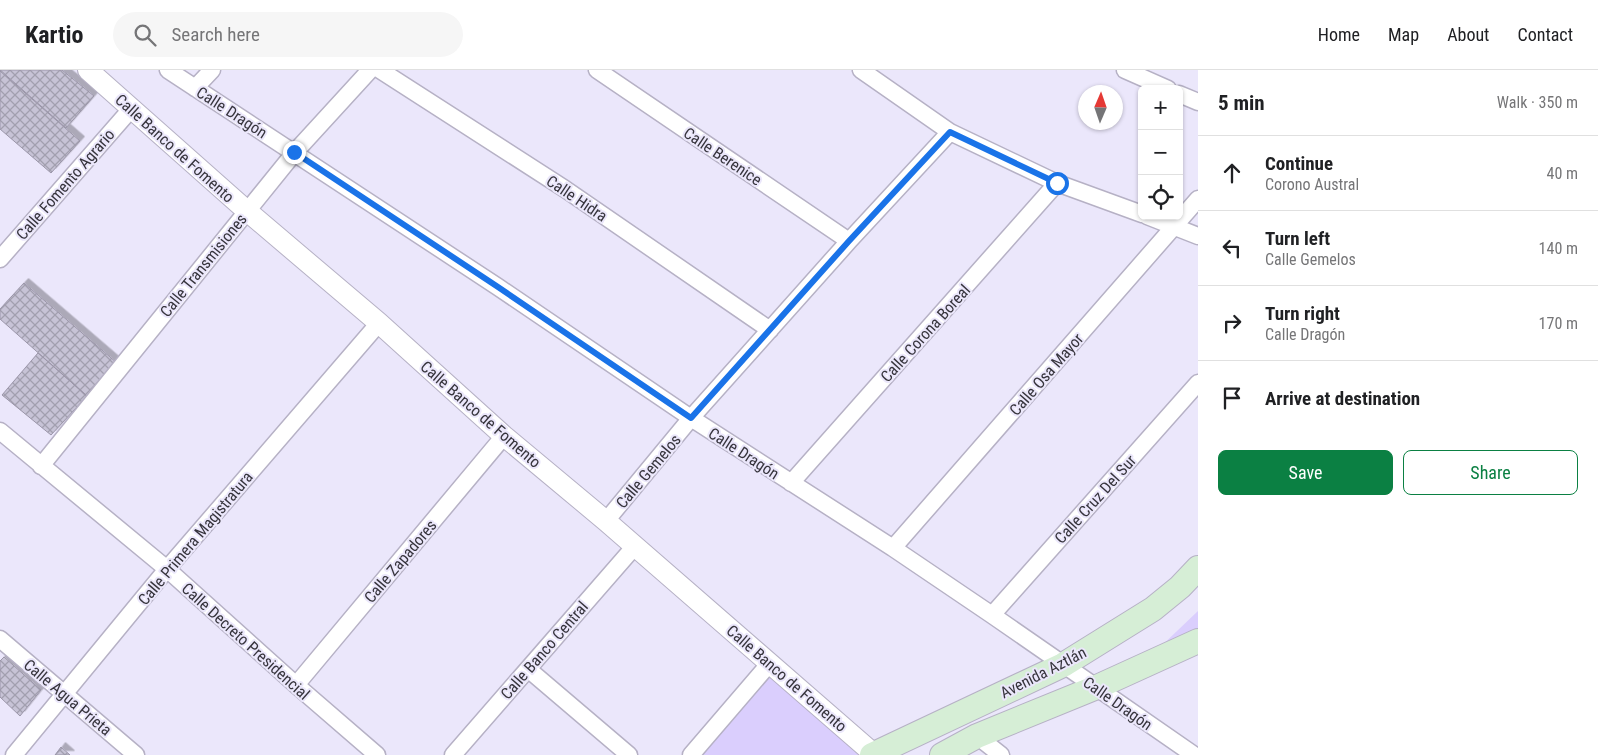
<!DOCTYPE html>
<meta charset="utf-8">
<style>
body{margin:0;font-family:"Roboto Condensed",sans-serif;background:#f6f6f6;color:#202124}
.controls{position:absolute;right:15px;top:15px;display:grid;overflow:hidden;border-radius:8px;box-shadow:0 1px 4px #0004}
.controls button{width:45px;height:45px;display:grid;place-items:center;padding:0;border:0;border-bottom:1px solid #e0e0e0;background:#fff;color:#202124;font:25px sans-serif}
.compass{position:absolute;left:1078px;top:15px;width:45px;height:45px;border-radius:50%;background:#fff;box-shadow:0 1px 4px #0004;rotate:2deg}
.stop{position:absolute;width:15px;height:15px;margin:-11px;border:4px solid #1a73e8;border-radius:50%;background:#fff}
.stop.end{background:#1a73e8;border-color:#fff;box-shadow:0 1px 5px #0008}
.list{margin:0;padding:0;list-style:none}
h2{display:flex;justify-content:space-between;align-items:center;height:65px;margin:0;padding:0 20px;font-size:21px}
h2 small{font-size:16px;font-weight:400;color:#757577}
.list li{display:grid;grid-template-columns:32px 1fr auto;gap:15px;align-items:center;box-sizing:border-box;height:75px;padding:0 20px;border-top:1px solid #e0e0e0}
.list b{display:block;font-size:19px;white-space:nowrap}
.list p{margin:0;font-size:16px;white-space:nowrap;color:#757577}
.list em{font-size:16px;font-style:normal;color:#757577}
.actions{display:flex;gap:10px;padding:15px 20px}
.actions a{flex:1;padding:11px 0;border:1px solid #0b8043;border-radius:8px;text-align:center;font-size:18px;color:#0b8043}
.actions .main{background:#0b8043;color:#fff}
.icon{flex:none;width:28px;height:28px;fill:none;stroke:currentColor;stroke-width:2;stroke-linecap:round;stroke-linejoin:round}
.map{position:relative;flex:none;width:1198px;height:685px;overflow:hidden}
header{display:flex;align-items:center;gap:30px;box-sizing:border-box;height:70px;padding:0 25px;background:#fff;border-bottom:1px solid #e0e0e0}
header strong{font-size:24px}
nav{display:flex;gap:28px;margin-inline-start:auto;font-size:18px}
.search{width:350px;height:45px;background:#f6f6f6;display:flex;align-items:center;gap:12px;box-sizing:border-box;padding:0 18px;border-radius:28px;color:#757577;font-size:19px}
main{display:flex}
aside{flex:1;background:#fff}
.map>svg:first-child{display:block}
.park{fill:#dacefd}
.building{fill:url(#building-cross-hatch);stroke:#9b96a9;filter:url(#shadow)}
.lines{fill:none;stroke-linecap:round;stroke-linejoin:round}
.minor-casing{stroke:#b6b1c5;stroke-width:19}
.tertiary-casing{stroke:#b6b1c5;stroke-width:22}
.secondary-casing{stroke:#b6b1c5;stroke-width:26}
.minor{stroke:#fff;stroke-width:16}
.tertiary{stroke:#fff;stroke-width:20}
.secondary{stroke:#d6eed6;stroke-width:24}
.route{stroke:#1a73e8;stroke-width:6}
.labels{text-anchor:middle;stroke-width:4;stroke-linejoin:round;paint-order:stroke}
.street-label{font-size:16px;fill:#36343c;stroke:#ebe7fb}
</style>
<header>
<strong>Kartio</strong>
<div class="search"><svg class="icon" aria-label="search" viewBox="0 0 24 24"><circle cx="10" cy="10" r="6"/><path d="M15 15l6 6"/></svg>Search here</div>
<nav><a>Home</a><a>Map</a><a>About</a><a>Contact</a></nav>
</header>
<main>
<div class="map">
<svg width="1198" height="685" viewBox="0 0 1198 685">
<defs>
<pattern id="building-cross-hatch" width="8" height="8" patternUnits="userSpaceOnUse" patternTransform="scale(1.25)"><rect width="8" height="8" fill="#c7c3d6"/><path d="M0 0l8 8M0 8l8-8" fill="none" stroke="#a29faf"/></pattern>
<filter id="shadow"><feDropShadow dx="4.5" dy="-4.5" stdDeviation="0" flood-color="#0004"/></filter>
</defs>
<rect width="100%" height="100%" fill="#ebe7fb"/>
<path class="park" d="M1198,541V560L1155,582Z
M770,593L872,685H691Z"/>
<path class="building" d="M0,0H62L94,26L66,58Z
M0,1L80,71L51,103L0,59Z
M24,213L117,293L87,326L0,249V239Z
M38,283L87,326L51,365L2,325Z
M4,587L41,620L20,646L0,627V591Z
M61,677L70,685H55Z"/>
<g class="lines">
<g class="minor-casing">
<path id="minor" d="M168,0L498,217L691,348L893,478L992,545L1194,685
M380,0L565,119L770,260
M597,0L849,171
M861,0L950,62L1057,113L1142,144
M1125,0L1168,19
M195,18L212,0
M1179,24L1198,32
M1147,146L1198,166
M0,189L131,39
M0,361L167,499L296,615L377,685
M41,396L295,82L370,0
M791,413L1057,113
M606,451L691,348L849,171L950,62
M893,478L1198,129
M992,545L1198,313
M0,569L136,685
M528,599L629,685
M296,615L504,366
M977,666L1001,685
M14,685L167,499L379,253
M453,685L635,476
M691,685L770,593"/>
</g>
<g class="tertiary-casing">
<path id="tertiary" d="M88,0L247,141L379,253L504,366L606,451L875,685"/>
</g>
<g class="secondary-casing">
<path id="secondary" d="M872,685L1063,595L1153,539L1180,517L1198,498
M942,685L977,666L1097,617L1198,571"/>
</g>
<use href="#minor" class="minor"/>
<use href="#tertiary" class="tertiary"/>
<use href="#secondary" class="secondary"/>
</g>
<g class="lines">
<path class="route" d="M294,82L498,217L691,348L849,171L950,62L1057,113"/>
</g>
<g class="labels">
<g class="street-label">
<text transform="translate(232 42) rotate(33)" y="6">Calle Dragón</text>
<text transform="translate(175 78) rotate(42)" y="6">Calle Banco de Fomento</text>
<text transform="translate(723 86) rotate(34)" y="6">Calle Berenice</text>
<text transform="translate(65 114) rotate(-49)" y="6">Calle Fomento Agrario</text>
<text transform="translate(577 128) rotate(34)" y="6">Calle Hidra</text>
<text transform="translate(203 195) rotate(-51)" y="6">Calle Transmisiones</text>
<text transform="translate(925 263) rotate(-48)" y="6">Calle Corona Boreal</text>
<text transform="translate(1046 304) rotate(-49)" y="6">Calle Osa Mayor</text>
<text transform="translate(481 344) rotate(41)" y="6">Calle Banco de Fomento</text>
<text transform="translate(744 383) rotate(33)" y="6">Calle Dragón</text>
<text transform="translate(648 401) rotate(-50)" y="6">Calle Gemelos</text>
<text transform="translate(1095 429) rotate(-48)" y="6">Calle Cruz Del Sur</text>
<text transform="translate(195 468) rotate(-50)" y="6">Calle Primera Magistratura</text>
<text transform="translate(400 491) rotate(-50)" y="6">Calle Zapadores</text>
<text transform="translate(246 571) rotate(42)" y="6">Calle Decreto Presidencial</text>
<text transform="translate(544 580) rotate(-49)" y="6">Calle Banco Central</text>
<text transform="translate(1043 602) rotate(-27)" y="6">Avenida Aztlán</text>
<text transform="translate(787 608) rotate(41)" y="6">Calle Banco de Fomento</text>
<text transform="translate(68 627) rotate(40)" y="6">Calle Agua Prieta</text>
<text transform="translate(1118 633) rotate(35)" y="6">Calle Dragón</text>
</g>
</g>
</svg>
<div class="controls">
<button>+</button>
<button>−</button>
<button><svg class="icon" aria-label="locate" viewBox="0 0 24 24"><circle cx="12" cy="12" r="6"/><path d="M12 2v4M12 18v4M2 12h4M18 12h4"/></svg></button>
</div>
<svg class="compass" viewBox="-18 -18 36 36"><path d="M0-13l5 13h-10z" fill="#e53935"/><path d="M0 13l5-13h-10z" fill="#757577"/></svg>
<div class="stop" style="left:1057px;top:113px"></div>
<div class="stop end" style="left:294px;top:82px"></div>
</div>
<aside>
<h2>5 min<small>Walk · 350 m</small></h2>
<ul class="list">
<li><svg class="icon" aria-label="ahead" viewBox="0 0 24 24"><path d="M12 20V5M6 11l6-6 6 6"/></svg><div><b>Continue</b><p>Corono Austral</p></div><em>40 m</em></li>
<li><svg class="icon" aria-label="left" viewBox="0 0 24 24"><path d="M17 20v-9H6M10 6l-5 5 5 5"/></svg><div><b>Turn left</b><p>Calle Gemelos</p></div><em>140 m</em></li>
<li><svg class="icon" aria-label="right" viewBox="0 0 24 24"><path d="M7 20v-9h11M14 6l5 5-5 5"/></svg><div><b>Turn right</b><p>Calle Dragón</p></div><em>170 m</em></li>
<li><svg class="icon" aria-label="arrive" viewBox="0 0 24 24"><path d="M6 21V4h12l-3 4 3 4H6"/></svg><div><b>Arrive at destination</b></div></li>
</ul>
<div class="actions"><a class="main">Save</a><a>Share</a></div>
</aside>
</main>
